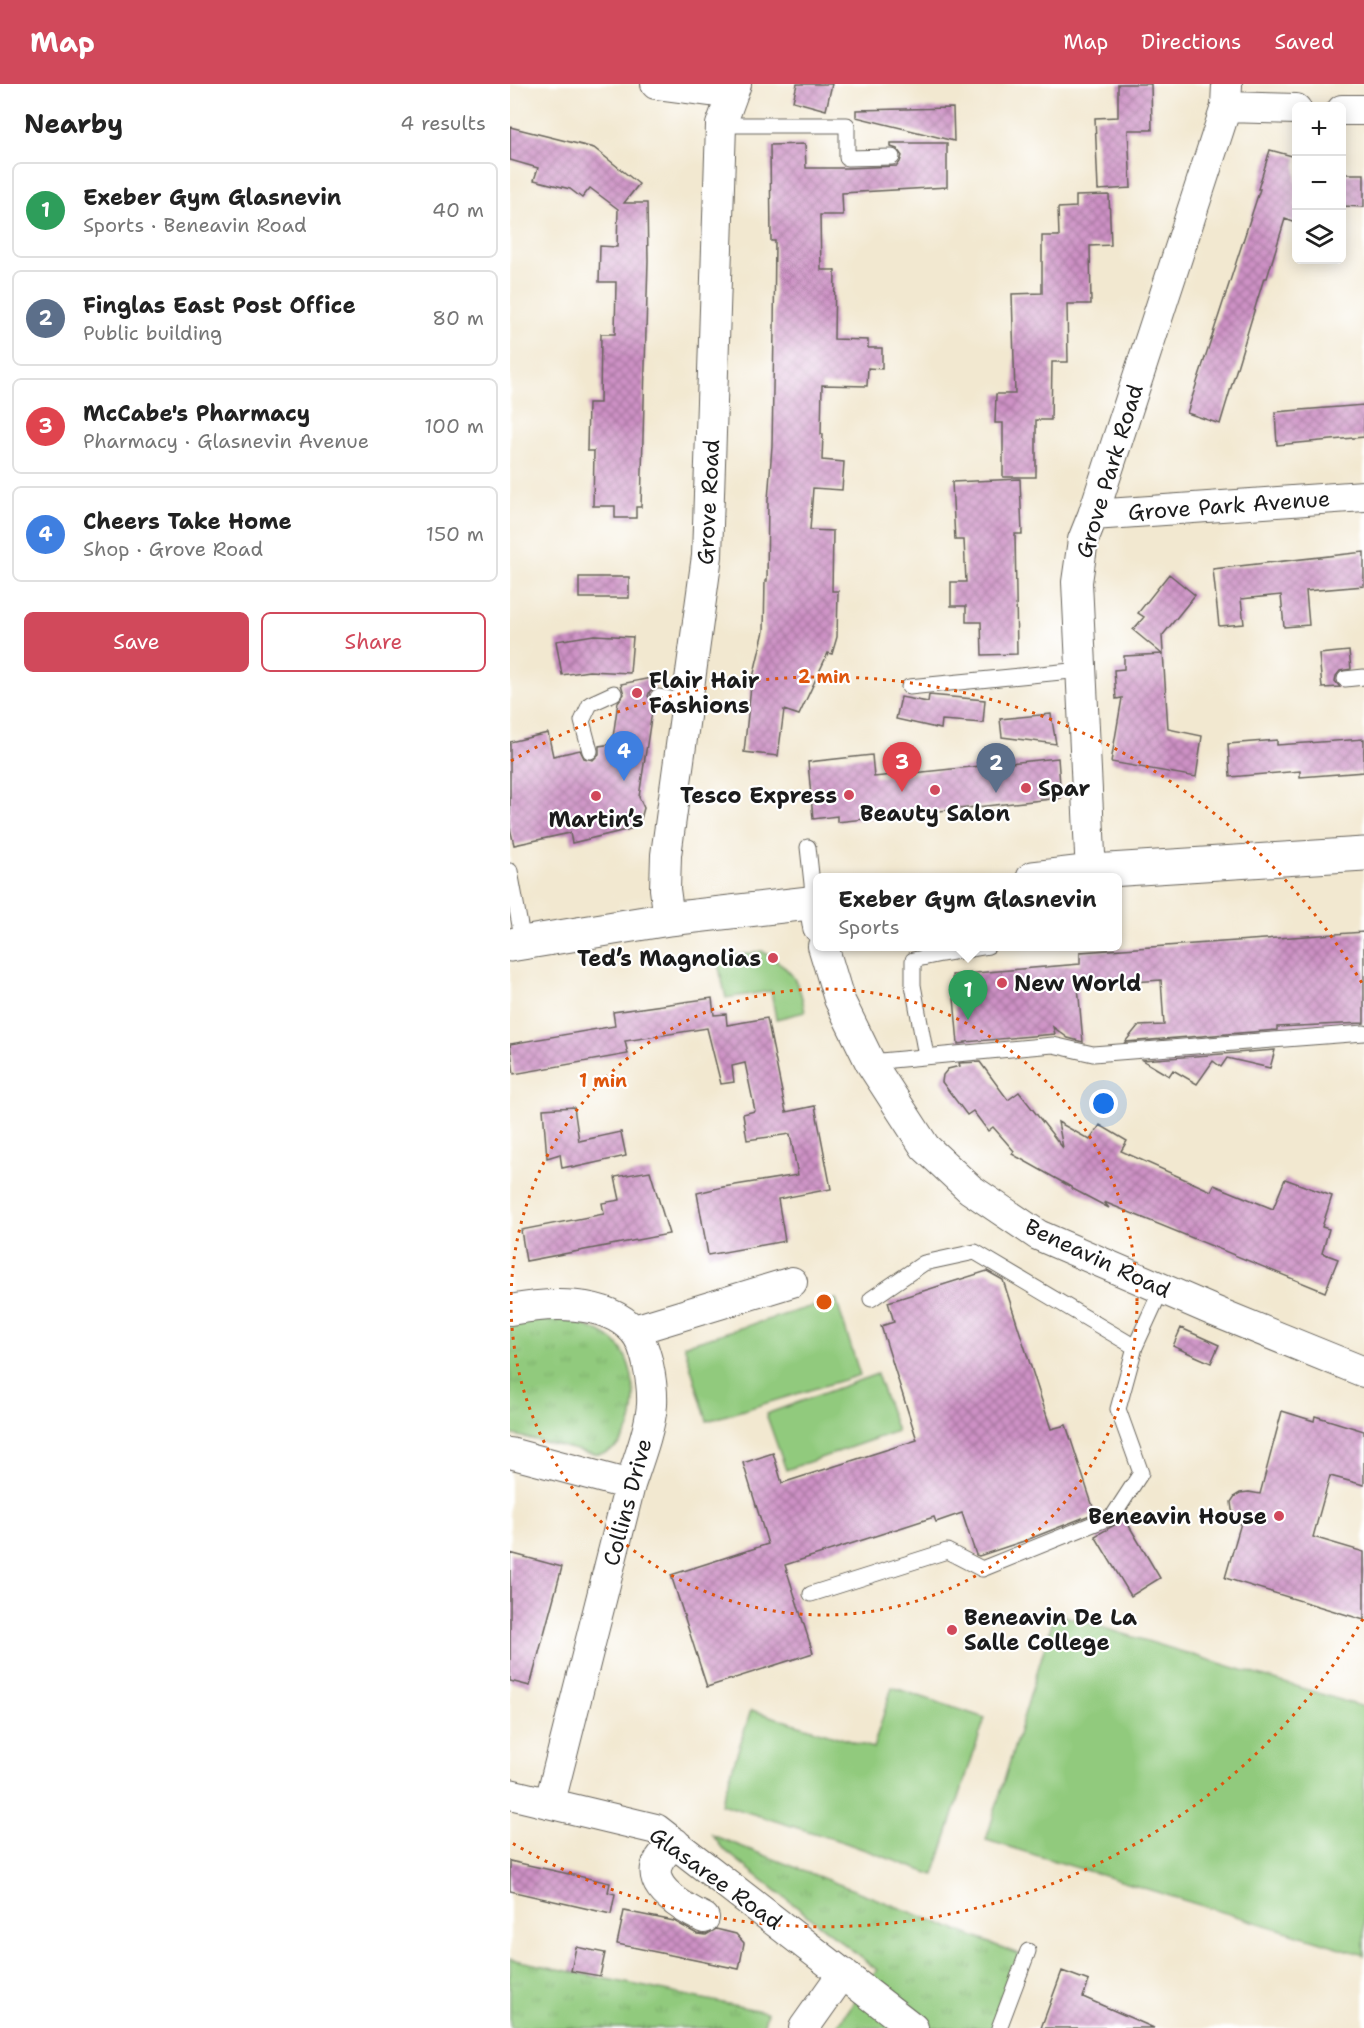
<!DOCTYPE html>
<meta charset="utf-8">
<style>
body{margin:0;font-family:"Shantell Sans",sans-serif;background:#f2f2f2;color:#222}
.controls{position:absolute;right:18px;top:18px;display:grid;overflow:hidden;border-radius:9px;box-shadow:0 3px 15px #0003}
.controls button{width:54px;height:54px;display:grid;place-items:center;padding:0;border:0;border-bottom:2px solid #e0e0e0;background:#fff;color:#222;font:30px sans-serif}
.you{position:absolute;left:594px;top:1020px;width:21px;height:21px;margin:-15px;border:4px solid #fff;border-radius:50%;background:#1a73e8;box-shadow:0 0 0 9px #1a73e833}
.badge{display:grid;place-items:center;width:39px;height:39px;border-radius:50%;background:#d1495b;color:#fff;font-size:20px;font-weight:700}
.pin{position:absolute;translate:-50% -50px;filter:drop-shadow(0 2px 3px #0008)}
.pin::after{content:'';position:absolute;top:32px;width:21px;height:18px;background:inherit;clip-path:polygon(0 0,100% 0,50% 100%)}
.popup{position:absolute;left:303px;top:789px;width:309px;height:78px;box-sizing:border-box;display:grid;place-content:center;border-radius:9px;background:#fff;filter:drop-shadow(0 2px 4px #0005);font-size:20px;white-space:nowrap;color:#767676}
.popup b{font-size:22px;color:#222}
.popup::after{content:'';position:absolute;left:50%;top:100%;margin-left:-12px;border:12px solid transparent;border-top-color:#fff}
.list{margin:0;padding:0;list-style:none}
h2{display:flex;justify-content:space-between;align-items:center;height:78px;margin:0;padding:0 24px;font-size:26px}
h2 small{font-size:20px;font-weight:400;color:#767676}
.list li{display:grid;grid-template-columns:39px 1fr auto;gap:18px;align-items:center;box-sizing:border-box;height:96px;margin:0 12px 12px;padding:0 12px;border:2px solid #e0e0e0;border-radius:9px}
.list b{display:block;font-size:22px;white-space:nowrap}
.list p{margin:0;font-size:20px;white-space:nowrap;color:#767676}
.list em{font-size:20px;font-style:normal;color:#767676}
.actions{display:flex;gap:12px;padding:18px 24px}
.actions a{flex:1;padding:14px 0;border:2px solid #d1495b;border-radius:9px;text-align:center;font-size:21px;color:#d1495b}
.actions .main{background:#d1495b;color:#fff}
.icon{flex:none;width:33px;height:33px;fill:none;stroke:currentColor;stroke-width:2;stroke-linecap:round;stroke-linejoin:round}
.map{position:relative;flex:none;width:854px;height:1944px;overflow:hidden}
header{display:flex;align-items:center;gap:36px;box-sizing:border-box;height:84px;padding:0 30px;background:#d1495b;color:#fff}
header strong{font-size:28px}
nav{display:flex;gap:33px;margin-inline-start:auto;font-size:21px}
main{display:flex}
aside{flex:1;background:#fff}
.map>svg:first-child{display:block}
.grass{fill:url(#grass-tufts);stroke:#56734c;stroke-width:1.5}
.garden{fill:#91ca7d;stroke:#56734c;stroke-width:1.5}
.building{fill:url(#building-cross-hatch)}
.lines{fill:none;stroke-linecap:round;stroke-linejoin:round}
.service-casing{stroke:#67635b;stroke-width:17}
.minor-casing{stroke:#67635b;stroke-width:32}
.secondary-casing{stroke:#67635b;stroke-width:35}
.service{stroke:#fff;stroke-width:15}
.minor{stroke:#fff;stroke-width:30}
.secondary{stroke:#fff;stroke-width:33}
.ring{fill:none;stroke:#de560d;stroke-width:3;stroke-dasharray:3 6}
.poi-dot{fill:#d1495b;stroke:#fff;stroke-width:2}
.labels{text-anchor:middle;stroke-width:4.5;stroke-linejoin:round;paint-order:stroke}
.street-label{font-size:22px;fill:#1c1c1c;stroke:#fff}
.poi-label{font-size:22px;font-weight:bold;fill:#1c1c1c;stroke:#fff;text-anchor:start}
.centre{fill:#de560d;stroke:#fff;stroke-width:3}
.ring-label{font-size:18px;text-anchor:middle;font-weight:bold;fill:#de560d;stroke:#fff;stroke-width:4.5;stroke-linejoin:round;paint-order:stroke}
</style>
<header>
<strong>Map</strong>
<nav><a>Map</a><a>Directions</a><a>Saved</a></nav>
</header>
<main>
<aside>
<h2>Nearby<small>4 results</small></h2>
<ul class="list">
<li><span class="badge" style="background:#2e9e5b">1</span><div><b>Exeber Gym Glasnevin</b><p>Sports · Beneavin Road</p></div><em>40 m</em></li>
<li><span class="badge" style="background:#5c6f8a">2</span><div><b>Finglas East Post Office</b><p>Public building</p></div><em>80 m</em></li>
<li><span class="badge" style="background:#e0444e">3</span><div><b>McCabe's Pharmacy</b><p>Pharmacy · Glasnevin Avenue</p></div><em>100 m</em></li>
<li><span class="badge" style="background:#3f7fe0">4</span><div><b>Cheers Take Home</b><p>Shop · Grove Road</p></div><em>150 m</em></li>
</ul>
<div class="actions"><a class="main">Save</a><a>Share</a></div>
</aside>
<div class="map">
<svg width="854" height="1944" viewBox="0 0 854 1944">
<defs>
<pattern id="grass-tufts" width="24" height="20" patternUnits="userSpaceOnUse" patternTransform="scale(1.5)"><rect width="24" height="20" fill="#91ca7d"/><path d="M3 7l-1-3M5 7V3M7 7l1-3M15 17l-1-3M17 17v-4M19 17l1-3" fill="none" stroke="#7cad6b"/></pattern>
<pattern id="building-cross-hatch" width="8" height="8" patternUnits="userSpaceOnUse" patternTransform="scale(1.5)"><rect width="8" height="8" fill="#cd91c5"/><path d="M0 0l8 8M0 8l8-8" fill="none" stroke="#a6769f"/></pattern>
</defs>
<rect width="100%" height="100%" fill="#fff"/>
<filter id="ink" filterUnits="userSpaceOnUse"><feTurbulence type="fractalNoise" baseFrequency=".0167" numOctaves="2"/><feDisplacementMap in="SourceGraphic" scale="12" xChannelSelector="R" yChannelSelector="G"/><feConvolveMatrix kernelMatrix="1 2 1 2 8 2 1 2 1" color-interpolation-filters="sRGB"/></filter>
<filter id="wash" filterUnits="userSpaceOnUse"><feTurbulence type="fractalNoise" baseFrequency=".008" numOctaves="4" result="noise"/><feDisplacementMap in="SourceGraphic" scale="24" xChannelSelector="R" yChannelSelector="G"/><feGaussianBlur stdDeviation="1.35" result="paint"/><feColorMatrix in="noise" values="0 0 0 0 0 0 0 0 0 0 0 0 0 0 0 0 0 1.4 0 .05"/><feComposite in="paint" operator="in"/></filter>
<g filter="url(#wash)">
<rect width="100%" height="100%" fill="#f2e8d0"/>
<path class="grass" d="M39,1231C61,1238 93,1243 109,1262C131,1288 132,1365 89,1370C81,1371 71,1367 62,1365C42,1360 21,1355 0,1350V1239Z
M202,1751L511,1871L484,1944H326L367,1886L213,1765Z
M0,1875L257,1928L253,1944H0Z"/>
<path class="garden" d="M252,867C280,884 290,895 295,928L266,935L261,907L216,914L207,875Z
M326,1215L350,1291L197,1337L174,1261Z
M367,1290L387,1347L276,1386L256,1330Z
M545,1529L854,1623V1871L476,1756Z
M382,1603L475,1634L424,1791L333,1758L211,1720L241,1626L363,1664Z"/>
<g id="blocks">
<path class="building" d="M287,0H322L316,26L283,17Z
M608,0H641L642,46H618L621,104L588,106L585,34L608,33Z
M443,24L444,57L346,33V26Z
M0,43L84,64L129,100L114,119H137L138,176L131,423H126V434H105V422H83L84,367H77L78,319H90L91,250H105L106,198H89L90,162L107,163L108,125L80,104L72,114L60,105L24,96L28,84L0,76Z
M381,59H437V103L332,109L333,131H310L311,186H325L324,255L358,256V264H372V285L358,284L357,302L312,301L311,350H313L312,376L334,378L332,406L303,404L300,446L323,447L322,507H328L327,553L322,570L318,569L289,631L274,626L268,672L234,668L241,602L254,547L255,497H257L258,416L262,362L264,247L265,157H261L260,61L295,60L296,84H337L387,82L390,78L392,72L387,65L381,63Z
M760,66L786,73V139L775,135L757,194H754L710,340L677,329L750,105H748Z
M832,90H854V123L832,122Z
M599,111L601,161L580,162L581,220H557L558,278H542L541,336H526V393H493V339H485L486,310H505L502,210L532,209V152H549L548,124L566,123V112Z
M854,321V353L767,361L765,328Z
M510,395L512,450H505L507,570L472,571L471,538H456V522H441V498H456L454,456H445L442,398Z
M854,468V502L796,507L799,541L774,543L771,511L731,515L734,540L709,542L703,485Z
M659,490L685,511L652,552L658,645L692,652L686,693L601,678L612,614L606,615L604,586L614,585V572L652,570L623,546L634,533L628,529Z
M69,493H119V514H69Z
M84,551L123,553L120,589L79,587L52,591L46,557Z
M839,567L841,585L830,587L826,592L825,597L830,603L812,604L809,570Z
M146,593L145,604L140,607L138,612L143,621L129,713L134,724L131,735L124,744L62,759L60,749L4,761L0,744V658L38,649L43,672L70,666L74,674L83,676L89,670V662L102,660L108,618L114,610L111,600Z
M419,611L475,616L473,639L432,636L431,645L386,635L391,613L418,618Z
M541,630L546,660L492,653L490,635Z
M854,655V688L790,693V687L720,693L718,660L767,656V661Z
M362,671L364,693L548,674L551,714L327,738V732L303,735L298,678Z
M854,848V939L767,943V946L615,958L628,942L654,941L651,896L568,902L573,958L558,954L543,943L545,950L455,958L456,959L448,960L442,891L570,880V868Z
M202,914L204,931L216,930L217,941L257,934L276,1028L305,1022L321,1105L268,1115L275,1157L198,1171L187,1109L213,1103L288,1091L280,1050L237,1056L233,1030L245,1027L235,979L222,982L224,998L211,1000L197,944L115,957L118,970L4,990L0,960L105,942L103,928Z
M765,966L760,984L717,974L711,983L703,977L687,1000L663,986L659,992L632,976Z
M470,978L498,1016L509,1008L553,1064L548,1038L580,1056L590,1041L617,1057L611,1067L701,1107L704,1101L763,1125L775,1095L822,1112L812,1143L819,1145L812,1169L828,1175L815,1208L594,1118L599,1124L561,1104V1103L502,1070L504,1067L483,1043L478,1047L463,1027L457,1031L432,998L433,991L438,985L450,982L449,979Z
M64,1023L69,1057L111,1048L116,1072L62,1084V1082L52,1084L50,1070L37,1074L33,1025Z
M140,1087L159,1150L16,1177L11,1146L94,1130L92,1119L110,1116L105,1093Z
M477,1187L493,1196L541,1345L556,1341L585,1429L514,1457L469,1472L466,1471L452,1429L426,1438L424,1433L275,1481L303,1569L197,1603L161,1491L258,1460L233,1379L263,1369L272,1399L407,1356L371,1242L384,1238L378,1218Z
M671,1244L709,1261L701,1279L663,1262Z
M772,1327L804,1337L805,1332L854,1347V1401L820,1392L803,1453L854,1468V1536L715,1494L731,1439L722,1426L721,1418L725,1412L730,1409L739,1408L750,1410Z
M615,1435L650,1494L621,1512L585,1452Z
M0,1469L52,1483L20,1602L0,1597Z
M0,1777L100,1799L98,1808L105,1810L101,1830L0,1807Z
M114,1827L164,1837L187,1850L196,1851L206,1845L226,1850L234,1859L229,1885L107,1860Z
M66,1863L95,1869L90,1892L61,1887Z
M552,1887L579,1897L573,1913L644,1944H531Z"/>
</g>
</g>
<g filter="url(#ink)">
<use href="#blocks" fill-opacity="0" stroke="#67635b" stroke-width="1.5"/>
<g class="lines">
<g class="service-casing">
<path id="service" d="M211,41H337V74L382,73
M835,595L854,593
M399,603L571,586
M148,613L177,618
M80,667L72,637L80,620L104,609
M298,763L304,818
M0,787L13,858
M429,862L431,870L478,862
M416,972L403,901V876L431,870
M360,978L543,961L583,970L854,949
M361,1215L414,1179L465,1168L625,1263
M301,1510L437,1467L472,1485L603,1432L631,1389L608,1325L625,1263L652,1204
M489,1944L518,1867"/>
</g>
<g class="minor-casing">
<path id="minor" d="M146,0L222,10
M716,23L786,25
M832,26H854
M583,431L854,412
M583,787L580,770L567,498L573,456L583,431L716,23L717,0
M304,818L308,843
M159,835L155,805L156,771L197,472L211,41L226,0
M313,862L329,915L360,978L415,1063L460,1105L528,1151L704,1227L854,1288
M0,1226C37,1219 95,1215 123,1246C137,1260 143,1301 142,1321C140,1346 128,1377 120,1401L40,1718
M124,1246L282,1198
M0,1369L120,1401
M0,1710L146,1745L403,1944
M165,1759C160,1765 152,1770 149,1777C133,1802 177,1826 194,1834
M294,1944L333,1889"/>
</g>
<g class="secondary-casing">
<path id="secondary" d="M523,794L583,787L854,770
M0,861L159,835L308,818"/>
</g>
<use href="#service" class="service"/>
<use href="#minor" class="minor"/>
<use href="#secondary" class="secondary"/>
</g>
</g>
<g class="ring">
<circle cx="314" cy="1218" r="313"/>
<path d="M853 1535A625 625 0 0 1 2 1759M1 677A625 625 0 0 1 853 901"/>
</g>
<g class="poi-dot">
<circle cx="127" cy="609" r="6"/>
<circle cx="516" cy="704" r="6"/>
<circle cx="425" cy="706" r="6"/>
<circle cx="339" cy="711" r="6"/>
<circle cx="86" cy="712" r="6"/>
<circle cx="263" cy="874" r="6"/>
<circle cx="492" cy="899" r="6"/>
<circle cx="769" cy="1432" r="6"/>
<circle cx="442" cy="1546" r="6"/>
</g>
<g class="labels">
<g class="street-label">
<text transform="translate(599 387) rotate(-73)" y="8">Grove Park Road</text>
<text transform="translate(198 418) rotate(-87)" y="8">Grove Road</text>
<text transform="translate(719 421) rotate(-4)" y="8">Grove Park Avenue</text>
<text transform="translate(588 1174) rotate(25)" y="8">Beneavin Road</text>
<text transform="translate(117 1418) rotate(-75)" y="8">Collins Drive</text>
<text transform="translate(206 1794) rotate(36)" y="8">Glasaree Road</text>
</g>
<g class="poi-label">
<text x="139" y="604">Flair Hair<tspan x="139" dy="25">Fashions</tspan></text>
<text x="528" y="712">Spar</text>
<text x="327" y="719" text-anchor="end">Tesco Express</text>
<text x="425" y="737" text-anchor="middle">Beauty Salon</text>
<text x="86" y="743" text-anchor="middle">Martin’s</text>
<text x="251" y="882" text-anchor="end">Ted’s Magnolias</text>
<text x="504" y="907">New World</text>
<text x="757" y="1440" text-anchor="end">Beneavin House</text>
<text x="454" y="1541">Beneavin De La<tspan x="454" dy="25">Salle College</tspan></text>
</g>
</g>
<circle cx="314" cy="1218" r="9" class="centre"/>
<g class="ring-label">
<text x="314" y="599">2 min</text>
<text x="93" y="1003">1 min</text>
</g>
</svg>
<div class="controls">
<button>+</button>
<button>−</button>
<button><svg class="icon" aria-label="layers" viewBox="0 0 24 24"><path d="M12 4l9 5-9 5-9-5zM3 14l9 5 9-5"/></svg></button>
</div>
<div class="you"></div>
<div class="pin badge" style="left:458px;top:936px;background:#2e9e5b">1</div>
<div class="popup"><b>Exeber Gym Glasnevin</b>Sports</div>
<div class="pin badge" style="left:486px;top:709px;background:#5c6f8a">2</div>
<div class="pin badge" style="left:392px;top:708px;background:#e0444e">3</div>
<div class="pin badge" style="left:114px;top:697px;background:#3f7fe0">4</div>
</div>
</main>
